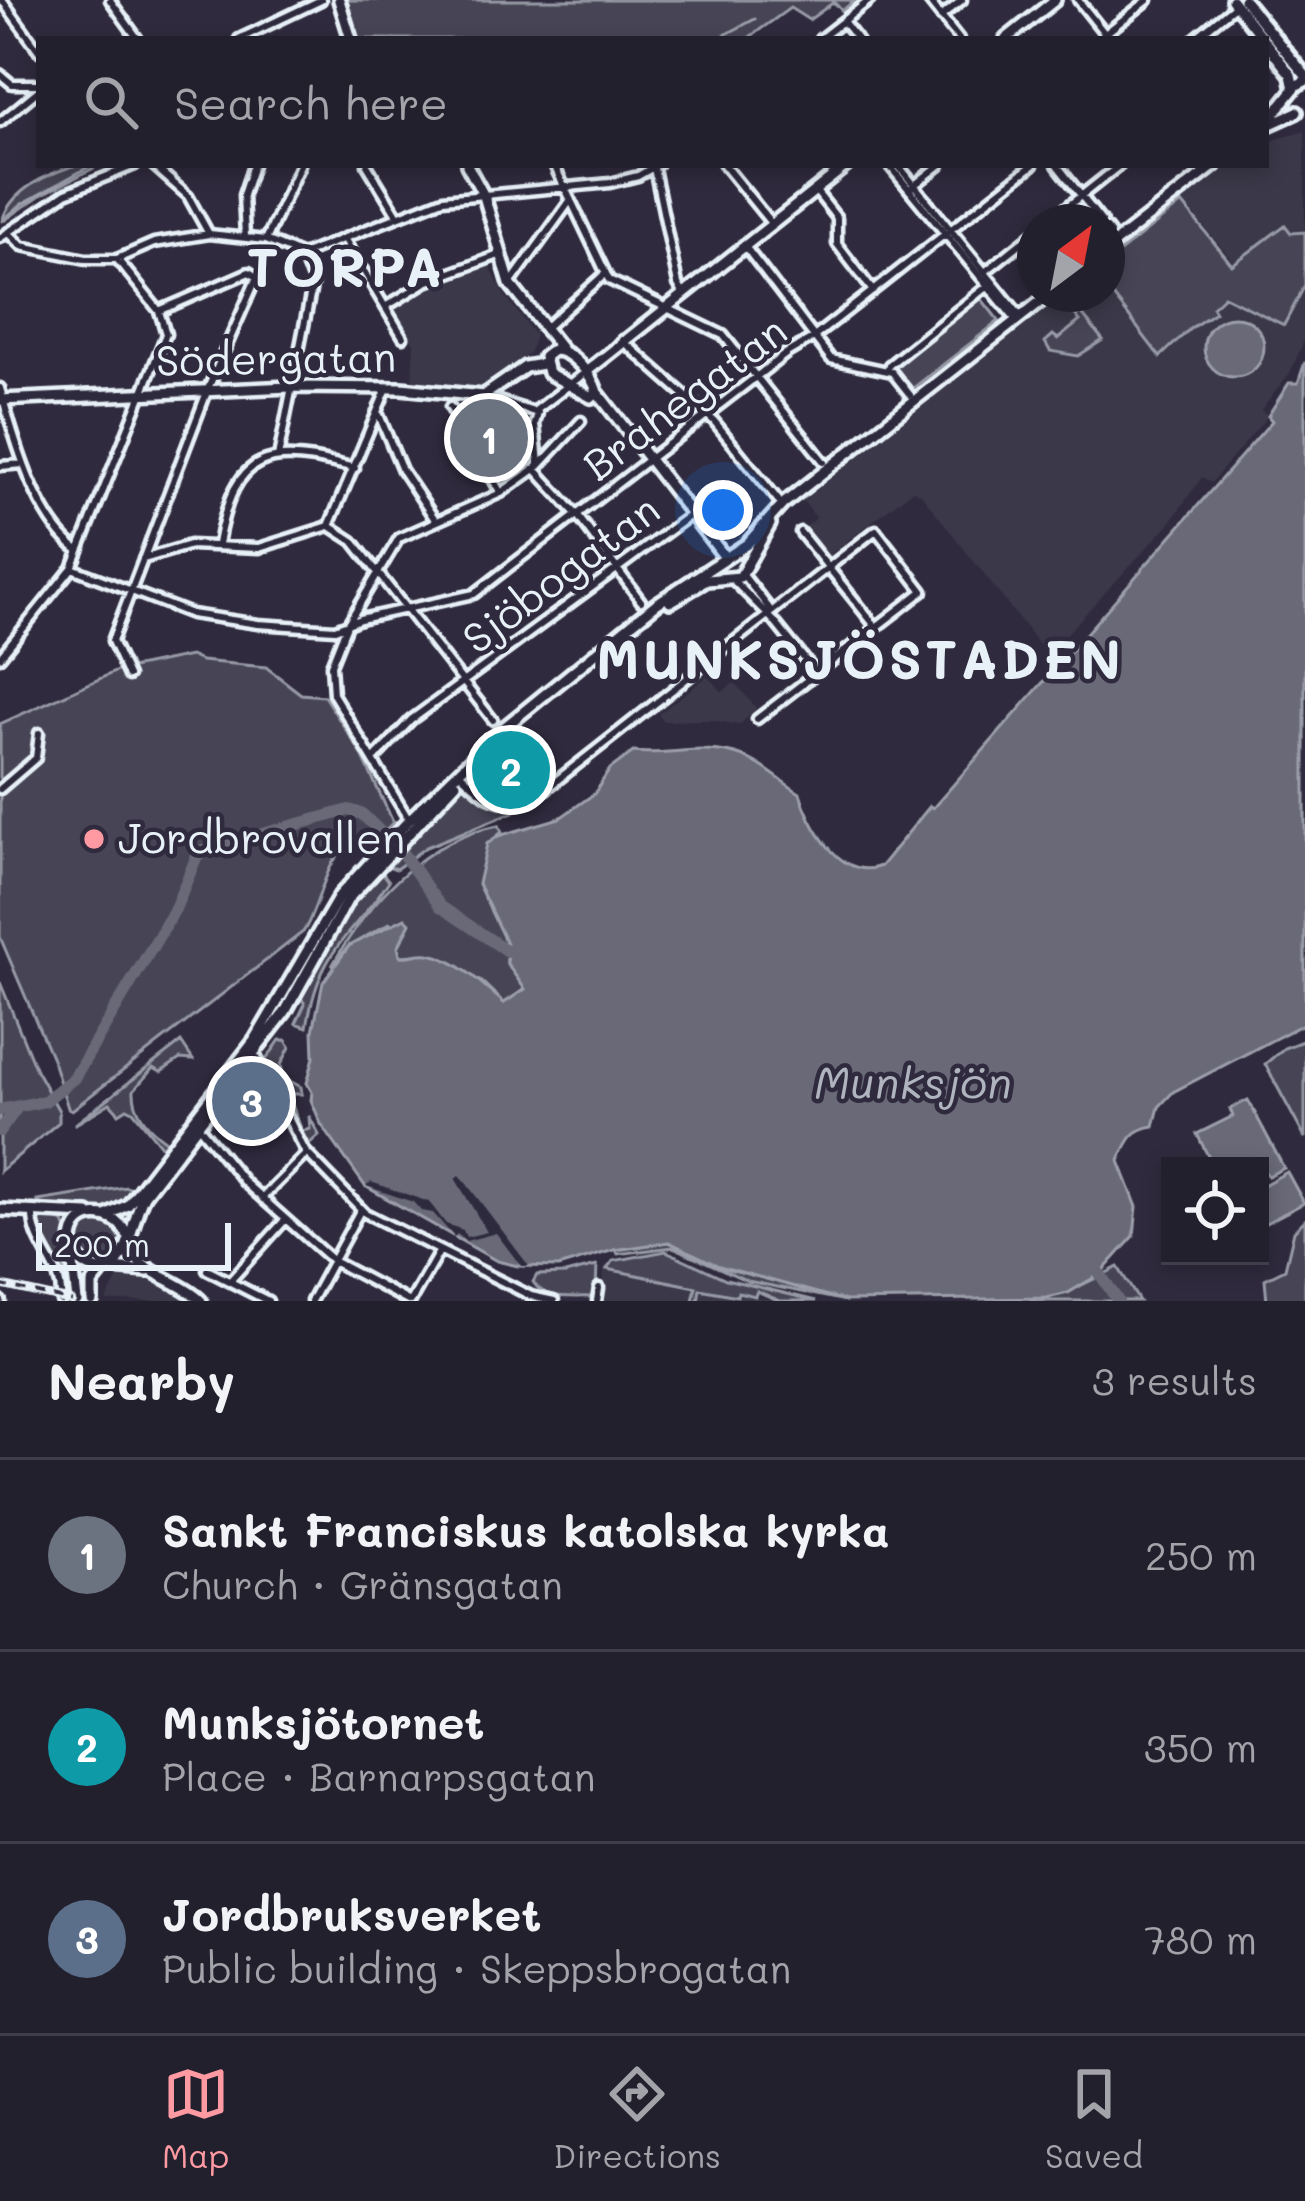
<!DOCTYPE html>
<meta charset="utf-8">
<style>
body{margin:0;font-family:Mali,sans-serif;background:#2b2836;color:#f1f3f6}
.controls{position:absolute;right:36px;bottom:36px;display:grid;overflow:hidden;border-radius:0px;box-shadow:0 6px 18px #0003}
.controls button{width:108px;height:108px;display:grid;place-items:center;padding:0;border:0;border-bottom:3px solid #403e4a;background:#23202e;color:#f1f3f6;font:60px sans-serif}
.compass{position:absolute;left:1017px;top:204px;width:108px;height:108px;border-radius:50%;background:#23202e;box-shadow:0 6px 18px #0003;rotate:32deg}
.scale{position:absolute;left:36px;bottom:30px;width:195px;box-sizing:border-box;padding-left:12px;border:6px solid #e8f1f8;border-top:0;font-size:33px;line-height:42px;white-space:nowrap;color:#e8f1f8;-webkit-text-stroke:9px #2f2a3d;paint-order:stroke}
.you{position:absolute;left:723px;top:510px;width:42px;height:42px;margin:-30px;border:9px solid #fff;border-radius:50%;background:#1a73e8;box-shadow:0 0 0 18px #1a73e833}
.badge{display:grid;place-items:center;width:78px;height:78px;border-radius:50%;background:#ff9aa2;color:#fff;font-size:39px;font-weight:700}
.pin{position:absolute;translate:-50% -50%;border:6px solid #fff;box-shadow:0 3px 12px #0006}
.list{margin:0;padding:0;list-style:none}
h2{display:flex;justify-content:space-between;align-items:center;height:156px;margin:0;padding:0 48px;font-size:51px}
h2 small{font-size:39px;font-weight:400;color:#a3a3aa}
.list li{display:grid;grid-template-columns:78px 1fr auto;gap:36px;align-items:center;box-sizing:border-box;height:192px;padding:0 48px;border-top:3px solid #403e4a}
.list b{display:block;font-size:45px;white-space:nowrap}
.list p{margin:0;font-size:39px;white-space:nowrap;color:#a3a3aa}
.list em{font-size:39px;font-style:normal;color:#a3a3aa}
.icon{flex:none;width:66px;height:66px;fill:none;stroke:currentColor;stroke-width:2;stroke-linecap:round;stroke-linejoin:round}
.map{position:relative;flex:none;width:1305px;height:1301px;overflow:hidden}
.search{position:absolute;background:#23202e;box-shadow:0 6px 18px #0003;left:36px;right:36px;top:36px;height:132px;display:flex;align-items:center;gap:30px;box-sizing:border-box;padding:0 42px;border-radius:0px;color:#a3a3aa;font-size:45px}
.sheet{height:732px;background:#23202e}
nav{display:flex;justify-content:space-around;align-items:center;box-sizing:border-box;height:168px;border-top:3px solid #403e4a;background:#23202e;font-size:33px;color:#a3a3aa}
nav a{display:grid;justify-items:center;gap:6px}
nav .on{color:#ff9aa2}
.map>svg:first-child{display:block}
.built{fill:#3b3749}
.green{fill:#464455;stroke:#979aa6;stroke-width:3}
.water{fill:#696978;stroke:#9c9fab;stroke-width:3}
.pier{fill:#2f2a3d}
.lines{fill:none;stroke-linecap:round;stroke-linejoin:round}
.stream{stroke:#9c9fab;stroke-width:3}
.river{stroke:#696978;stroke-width:12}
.street-casing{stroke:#e8f1f8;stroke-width:15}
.secondary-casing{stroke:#e8f1f8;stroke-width:18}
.street{stroke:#2f2a3d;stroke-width:6}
.secondary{stroke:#2f2a3d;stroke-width:9}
.rail-casing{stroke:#e8f1f8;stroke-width:8}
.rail{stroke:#2f2a3d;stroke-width:3;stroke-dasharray:9;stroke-linecap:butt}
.poi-dot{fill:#ff9aa2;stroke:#2f2a3d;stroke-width:4.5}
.labels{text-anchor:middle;stroke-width:9;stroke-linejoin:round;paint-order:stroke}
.street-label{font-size:42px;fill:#e8f1f8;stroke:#2f2a3d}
.poi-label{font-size:42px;fill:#e8f1f8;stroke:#2f2a3d;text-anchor:start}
.water-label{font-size:45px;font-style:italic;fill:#afb4be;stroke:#2f2a3d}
.district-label{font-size:54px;font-weight:bold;letter-spacing:3px;fill:#e8f1f8;stroke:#2f2a3d}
</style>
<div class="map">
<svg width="1305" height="1301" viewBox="0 0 1305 1301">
<rect width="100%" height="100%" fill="#2f2a3d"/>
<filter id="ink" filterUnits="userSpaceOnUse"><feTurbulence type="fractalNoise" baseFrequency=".00833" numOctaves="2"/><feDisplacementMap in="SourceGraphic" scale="24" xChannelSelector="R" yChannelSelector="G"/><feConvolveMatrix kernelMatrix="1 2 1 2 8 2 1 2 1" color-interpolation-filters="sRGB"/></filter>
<g filter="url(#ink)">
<path class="built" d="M1305,131V339L1290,373L1261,410L1268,416L1211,483L1202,477L1170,523L1047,655L921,494L913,490L828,556L805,527L816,518L803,501L1064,294H1107V288L1160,356L1236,265L1182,200L1228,165H1266V142Z
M489,265L504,294L535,335L530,352L486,387L412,379L414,344L393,309L434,284Z
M709,675L722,692L735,682L756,708L747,718L739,725L711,720L663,721L658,714Z
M605,1266L683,1281L776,1301H600Z
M148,1274L181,1290L190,1301H106L119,1275Z"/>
<path class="green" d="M347,0H855L842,11L834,2L809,20L790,8L747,39H357Z
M76,165H100L39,196L5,220L3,218C14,188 48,174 76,165Z
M1182,203L1232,265L1285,225L1291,233L1305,232V285L1284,325L1224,296L1212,307L1215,312L1191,328L1160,357L1107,288V262Z
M980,297L999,321L912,389L893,366Z
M1081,313L1103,340L1078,356L1050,351L1045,342L1053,335L1058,339L1080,321L1076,316Z
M190,656L201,661L266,667L301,694L324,696L361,753L393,822L370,850L358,843C325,847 321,907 303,932L72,1110L68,1108L53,1061L0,937V724L117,671Z
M463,785L484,802L513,812L426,847L396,869L385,865Z
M499,825L502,832L487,844L484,898L496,915L507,945V963L525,989L505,1004L482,982L416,955L399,956L398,947L407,931L390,923L349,946L332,966C367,903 425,838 499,825Z
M381,871L389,881C349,939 319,949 307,1027L296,1023L305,1004L301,998L303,986L346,911Z
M0,982L36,1070L59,1111V1122L0,1171Z
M280,1040H286L290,1047L281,1065L285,1081L279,1083L284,1089L289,1087L290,1081L301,1087L302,1094H288L302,1131L310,1129L309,1116L319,1135L310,1143L304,1140L266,1060Z
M1305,1040V1138L1265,1064L1284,1048Z
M181,1042L193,1060L180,1059L161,1072L153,1068L134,1090C133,1112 149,1129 166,1141L162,1147L133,1111L127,1108L119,1113L110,1103L74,1125Z
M126,1187L134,1190C113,1219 76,1210 44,1207L38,1201Z
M46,1216L64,1222L68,1232L63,1271L40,1239L36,1225Z
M77 1242a23 23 0 1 1 46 0a23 23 0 1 1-46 0Z
M1305,1220V1301H1267L1265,1279L1285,1269L1294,1231Z
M669,1242L719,1266L846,1301L748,1281L673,1247L618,1254L616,1250Z
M666,1251L726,1279L816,1301H780L757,1291L755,1296L738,1292L737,1296L700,1289L698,1301H693L696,1287L607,1269L613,1261Z
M597,1266L596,1289L591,1297C571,1296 545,1301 533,1282L537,1275L565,1274Z
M1118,1267L1139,1301H1029C1063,1296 1091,1281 1118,1267Z"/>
<path class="water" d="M1204 347a30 30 0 1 1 60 0a30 30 0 1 1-60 0Z
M1305,362V1023L1173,1092L1159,1107L1154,1126C1132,1129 1128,1141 1119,1161L1137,1207L1134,1236L1100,1274L1068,1293L1047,1298L846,1301L719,1266L669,1242L614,1250L558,1267L518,1266L497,1261L365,1186L321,1124L311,1100L312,1092L307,1083L314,1057L313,1031L323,982L349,946L405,918L410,923L398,947L400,956C410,958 418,952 429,954C457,959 484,985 504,1003L525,989L507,964V945L478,884L487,844L498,836L560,818L594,794L610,769L633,752C669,756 706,743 741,756C762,763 781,782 800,793C809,824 840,882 881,866L930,806L933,808L1272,421L1268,416L1289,383H1298Z
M1248,1100L1284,1168L1268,1176L1265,1172L1260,1174V1166H1213L1197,1134L1233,1116L1230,1109Z
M1287,1172L1304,1203L1260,1226V1187Z"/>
<path class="pier" d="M460,1175L529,1266H521L496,1233L466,1241L457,1234L454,1237L433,1213L421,1211L413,1202L366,1186L371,1182L429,1202L446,1224L463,1230L466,1237L487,1232L455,1178Z"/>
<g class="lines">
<path class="stream" d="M717,39L755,19
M2,221L22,204L92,165"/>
<path class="river" d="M0,1110L45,1101L74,1078L175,909L196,858L205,850L349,810L362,814L403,854L440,906L507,951
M0,1131L16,1109
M1100,1274L1118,1301"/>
<g class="street-casing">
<path id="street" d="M2,0L39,51
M110,0L138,39
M928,0L959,39
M1078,0L1109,39
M941,17L962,0
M843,21L857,39
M1105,34L1148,0
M239,39L321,0
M820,39L870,0
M1194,39L1236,5
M0,74L12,84H39
M0,122L39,90
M153,165L188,196L209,234
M367,165L398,216
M554,165L609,280L723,335L824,462
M724,165L771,223
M889,165L1016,320
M898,165L1021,317
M1057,165L1102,222
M654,168L678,284L683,293
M912,187L940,165
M815,190L837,218V244L873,291
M1048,222L1120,165
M1107,229L1110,233
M8,232L22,246L86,259H117L154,243L209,234L266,240L302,255L443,199L610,183L638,176L657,165
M245,237L243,195L253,165
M0,238L66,193L135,165
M344,238L403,337
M266,240L300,165
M744,245L831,359L892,372L910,395
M986,271L1035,232
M510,284L570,201
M385,307L426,282L499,255
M545,328L605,274
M622,340L714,421L778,500
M887,371L889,365L990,284
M0,388C14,437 35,519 78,550
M486,397L534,412L586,372
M450,407L501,493
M538,413L535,424L539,464
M379,415L402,470L436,521
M278,457L313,281L302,255
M0,466L23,464
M535,469L578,516L641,601
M330,526L353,541L493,720
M800,532L876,627
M218,544C235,449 269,446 355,468
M143,559L190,545L259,548L329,526L387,388
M72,568L191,614L258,624L335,629L360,619L474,594L787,353L814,337L1033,165
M743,575L769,608L770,616
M733,580L774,621L815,672
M0,657L72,568L166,334L159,311L117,259
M128,676L112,641L210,384L257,277L249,272L159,311
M374,759L411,720L693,513
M459,772C481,794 499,810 532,800L876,530L923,591L757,719
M0,789L36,758L39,733
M409,820L333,694L331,665L347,625L399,538L501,493L539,466L581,421
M257,1058L305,1151L365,1213L531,1296L554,1301
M201,1129L245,1183L333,1261L408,1301
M262,1198L306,1154
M33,1211C31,1247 64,1264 61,1301
M207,1270L268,1301
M230,1281L285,1220
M0,1301H1
M311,1301L361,1209
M411,1301L439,1252
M597,1301L599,1288"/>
</g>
<g class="secondary-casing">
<path id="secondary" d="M339,0L351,39
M1232,0L1263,39
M1244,0L1305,75
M1006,39L1055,0
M1266,43L1291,75L1294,89
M1266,124L1297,85L1305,81
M1266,126L1297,112
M467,165L484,196L510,284L562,350
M1107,249L1215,165
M553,350C571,349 592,375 597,392L591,397L548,373L544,357Z
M586,372L847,165
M597,392L724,556
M0,400L290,387L401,388L483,396L525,367L543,364
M670,602L707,580L740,577L770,524
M0,1210L88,1214
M108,1215L128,1205L255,1040L340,895L409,820L506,726L656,604L747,544L783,504L1050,294
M128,1247C139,1273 180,1280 201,1301
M74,1251C79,1260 84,1267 95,1269C130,1276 130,1220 144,1195L285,1012L348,899L456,783
M112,1268L148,1271
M77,1301C75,1282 72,1261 72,1242C73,1208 114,1208 127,1234
M92,1301V1284L103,1270"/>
</g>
<use href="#street" class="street"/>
<use href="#secondary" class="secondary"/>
<g class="rail-casing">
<path id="rail" d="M0,1285L72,1301"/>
</g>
<use href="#rail" class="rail"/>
</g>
</g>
<circle class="poi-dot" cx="94" cy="839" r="12"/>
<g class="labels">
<g class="street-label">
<text transform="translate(276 359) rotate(-1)" y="15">Södergatan</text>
<text transform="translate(685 398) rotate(-37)" y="15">Brahegatan</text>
<text transform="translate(561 574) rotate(-37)" y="15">Sjöbogatan</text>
</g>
<g class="poi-label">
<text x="118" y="854">Jordbrovallen</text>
</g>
<g class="water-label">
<text x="913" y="1099">Munksjön</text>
</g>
<g class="district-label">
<text x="346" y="287">TORPA</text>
<text x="860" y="679">MUNKSJÖSTADEN</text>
</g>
</g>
</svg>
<div class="controls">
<button><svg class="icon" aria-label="locate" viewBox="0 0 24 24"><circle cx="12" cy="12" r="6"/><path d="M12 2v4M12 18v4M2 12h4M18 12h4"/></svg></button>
</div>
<svg class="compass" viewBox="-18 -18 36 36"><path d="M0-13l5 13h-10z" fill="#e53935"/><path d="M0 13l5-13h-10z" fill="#a3a3aa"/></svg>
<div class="scale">200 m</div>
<div class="you"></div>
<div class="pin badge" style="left:489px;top:438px;background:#6b7280">1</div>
<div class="pin badge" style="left:511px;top:770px;background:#0f9aa8">2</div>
<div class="pin badge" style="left:251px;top:1101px;background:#5c6f8a">3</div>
<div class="search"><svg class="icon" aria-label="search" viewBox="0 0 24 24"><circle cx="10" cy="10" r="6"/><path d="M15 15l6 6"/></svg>Search here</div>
</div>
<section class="sheet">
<h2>Nearby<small>3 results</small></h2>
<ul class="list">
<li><span class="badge" style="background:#6b7280">1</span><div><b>Sankt Franciskus katolska kyrka</b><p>Church · Gränsgatan</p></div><em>250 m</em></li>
<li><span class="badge" style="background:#0f9aa8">2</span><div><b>Munksjötornet</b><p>Place · Barnarpsgatan</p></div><em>350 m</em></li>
<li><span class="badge" style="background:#5c6f8a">3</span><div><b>Jordbruksverket</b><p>Public building · Skeppsbrogatan</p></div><em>780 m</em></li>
</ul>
</section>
<nav>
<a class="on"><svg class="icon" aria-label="map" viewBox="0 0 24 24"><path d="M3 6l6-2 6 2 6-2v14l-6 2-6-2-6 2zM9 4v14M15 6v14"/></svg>Map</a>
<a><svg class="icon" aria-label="directions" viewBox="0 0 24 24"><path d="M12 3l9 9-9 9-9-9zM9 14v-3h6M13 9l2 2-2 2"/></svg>Directions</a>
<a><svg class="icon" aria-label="saved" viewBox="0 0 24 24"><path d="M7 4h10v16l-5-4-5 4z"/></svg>Saved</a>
</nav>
